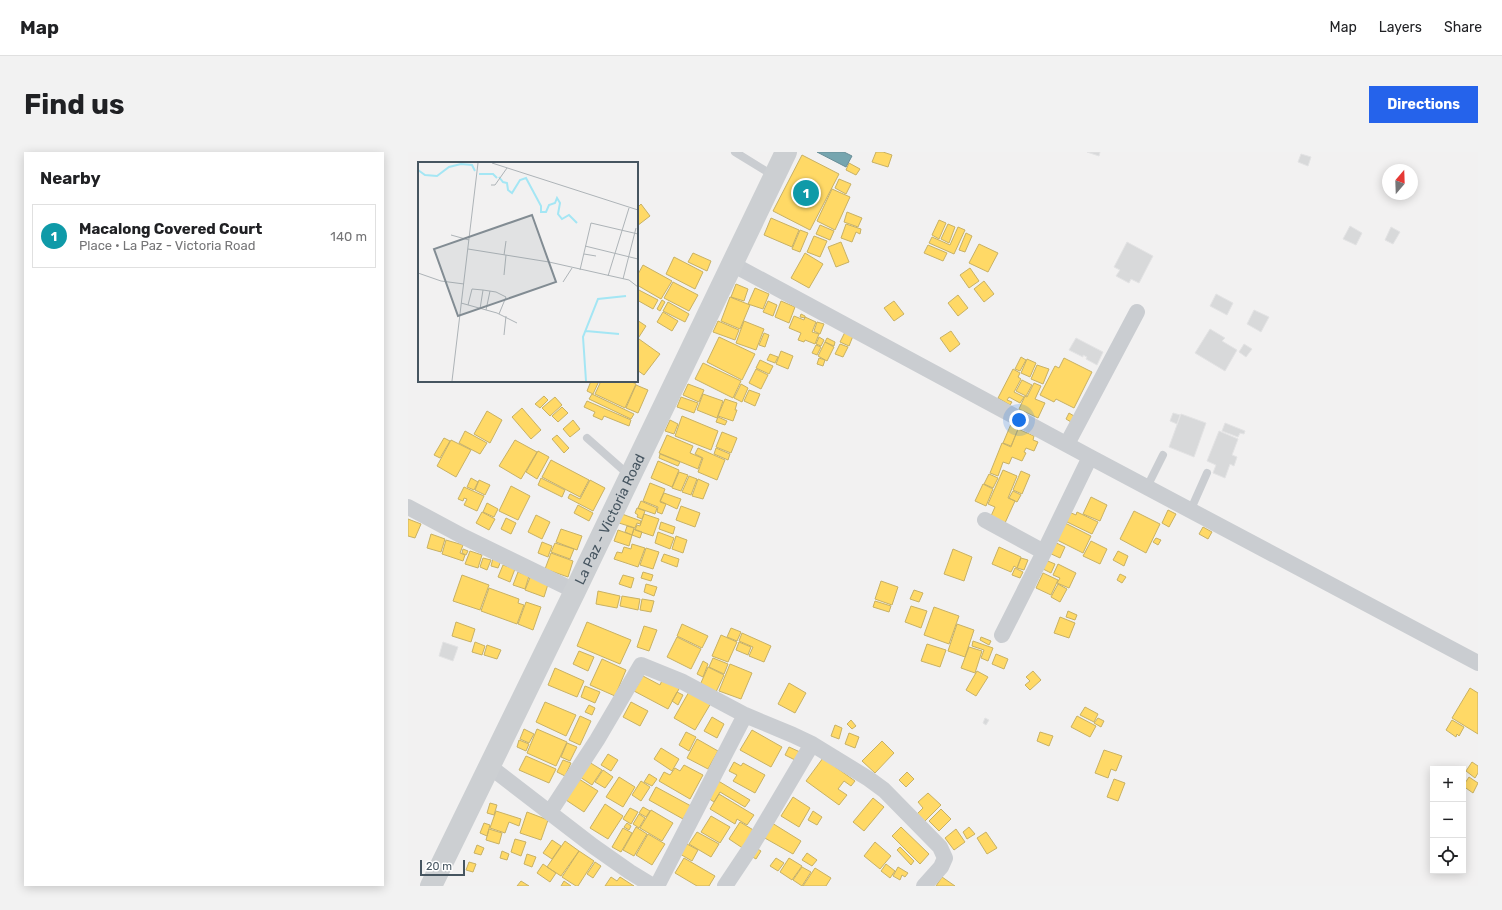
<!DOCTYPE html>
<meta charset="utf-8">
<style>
body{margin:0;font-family:Rubik,sans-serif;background:#f2f2f2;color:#202124}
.controls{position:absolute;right:12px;bottom:12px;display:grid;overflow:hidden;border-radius:0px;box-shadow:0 2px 10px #0003}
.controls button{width:36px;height:36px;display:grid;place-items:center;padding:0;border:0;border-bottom:1px solid #e0e0e0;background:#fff;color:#202124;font:20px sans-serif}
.compass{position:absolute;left:974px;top:12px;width:36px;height:36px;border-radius:50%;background:#fff;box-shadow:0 2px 10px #0003;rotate:19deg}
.scale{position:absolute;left:12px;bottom:10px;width:45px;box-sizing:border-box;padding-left:4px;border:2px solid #465560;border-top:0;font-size:11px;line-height:14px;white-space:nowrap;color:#465560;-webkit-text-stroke:3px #fff;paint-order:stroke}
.you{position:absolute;left:611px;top:268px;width:14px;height:14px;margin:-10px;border:3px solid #fff;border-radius:50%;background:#1a73e8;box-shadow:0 0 0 6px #1a73e833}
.badge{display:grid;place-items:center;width:26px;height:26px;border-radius:50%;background:#2563eb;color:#fff;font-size:13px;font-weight:700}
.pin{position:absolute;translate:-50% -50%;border:2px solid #fff;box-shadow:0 1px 4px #0006}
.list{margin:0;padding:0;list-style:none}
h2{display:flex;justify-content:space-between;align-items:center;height:52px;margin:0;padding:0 16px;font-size:17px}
h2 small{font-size:13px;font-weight:400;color:#757577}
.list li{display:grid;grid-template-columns:26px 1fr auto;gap:12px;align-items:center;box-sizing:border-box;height:64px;margin:0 8px 8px;padding:0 8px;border:1px solid #e0e0e0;border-radius:0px}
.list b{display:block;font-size:15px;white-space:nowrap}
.list p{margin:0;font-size:13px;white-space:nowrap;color:#757577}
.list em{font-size:13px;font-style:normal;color:#757577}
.icon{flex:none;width:22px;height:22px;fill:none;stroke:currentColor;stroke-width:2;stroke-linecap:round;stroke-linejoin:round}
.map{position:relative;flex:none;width:1070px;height:734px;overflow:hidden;border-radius:0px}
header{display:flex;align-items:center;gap:24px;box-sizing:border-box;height:56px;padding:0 20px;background:#fff;border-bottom:1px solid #e0e0e0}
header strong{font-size:19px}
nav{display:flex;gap:22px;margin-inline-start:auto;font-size:14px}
.intro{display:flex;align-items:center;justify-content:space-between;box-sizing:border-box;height:96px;padding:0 24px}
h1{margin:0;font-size:28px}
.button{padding:10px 18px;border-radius:0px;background:#2563eb;color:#fff;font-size:14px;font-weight:700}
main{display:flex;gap:24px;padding:0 24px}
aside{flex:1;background:#fff;border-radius:0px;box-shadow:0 2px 10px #0003}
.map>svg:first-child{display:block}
.homes{fill:#ffd966;stroke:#c8b164}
.public{fill:#76a5af;stroke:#688d97}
.building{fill:#d8d9da;stroke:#e3e3e4}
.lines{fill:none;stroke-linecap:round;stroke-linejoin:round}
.lane{stroke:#cacdd1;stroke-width:8}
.street{stroke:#cacdd1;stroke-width:16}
.secondary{stroke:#cccfd2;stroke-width:22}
.labels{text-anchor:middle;stroke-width:4;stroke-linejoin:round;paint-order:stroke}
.street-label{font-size:14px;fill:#465560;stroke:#fff}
.inset-river{fill:none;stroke:#a4e6f4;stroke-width:2}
.inset-road{fill:none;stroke:#adb3b7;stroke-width:1}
.view{fill:#828c93;fill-opacity:0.15;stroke:#828c93;stroke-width:2}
.inset-edge{fill:none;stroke:#465560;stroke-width:2}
</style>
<header>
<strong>Map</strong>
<nav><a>Map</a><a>Layers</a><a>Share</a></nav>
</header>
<div class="intro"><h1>Find us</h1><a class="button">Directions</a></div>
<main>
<aside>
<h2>Nearby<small></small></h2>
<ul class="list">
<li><span class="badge" style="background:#0f9aa8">1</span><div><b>Macalong Covered Court</b><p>Place · La Paz - Victoria Road</p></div><em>140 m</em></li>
</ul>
</aside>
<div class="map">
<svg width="1070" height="734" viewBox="0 0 1070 734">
<rect width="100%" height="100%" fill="#f2f1f1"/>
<path class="homes" d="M468,0H475L484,3L480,15L464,10Z
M394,3L431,22L402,78L365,59Z
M441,11L452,17L448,23L438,18Z
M431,27L443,32L438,42L427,36Z
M424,37L442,45L427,78L409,69Z
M233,52L242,64L229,74V56Z
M439,60L454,66L450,75L436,70Z
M363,66L391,78L384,95L356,83Z
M531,68L538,71L531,87L524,83Z
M438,72L453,77L452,82L448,80L444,90L433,86Z
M540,72L547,75L541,91L533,87Z
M412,73L426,79L422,88L408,82Z
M550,75L557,78L546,102L521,91L524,85L542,93Z
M392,78L400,81L392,100L384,97Z
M558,81L564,84L557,100L551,98Z
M406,84L419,89L412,105L399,100Z
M433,90L441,110L428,115L420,95Z
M571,92L590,101L580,120L561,111Z
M520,93L539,101L535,109L516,101Z
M285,101L303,109L299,119L280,110Z
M397,101L415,112L401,136L383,126Z
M266,105L295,120L287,137L258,122Z
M235,113L264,129L253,147L229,133V124Z
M562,116L571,129L561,136L552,123Z
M576,129L586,142L576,150L566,137Z
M265,130L290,143L281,159L256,146Z
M328,132L340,137L336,149L323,145Z
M347,136L361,142L355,157L340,152Z
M229,137L250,148L245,157L229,148Z
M550,143L560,156L550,164L540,151Z
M322,145L342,153L332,177L313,169Z
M254,148L257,150L252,159L249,157Z
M360,149L369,153L365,164L355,160Z
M373,149L387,155L381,171L367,165Z
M486,149L496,162L486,169L476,156Z
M260,150L281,162L277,170L255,159Z
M255,160L270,169L264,179L249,170Z
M393,162L397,164V166L392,165Z
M386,164L396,168L397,165L408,170L404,180L411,182L407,192L397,188L396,190L390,188L393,181L381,176Z
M229,168L238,174L229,188Z
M310,169L331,178L327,188L305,180Z
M336,169L356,177L348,198L328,191Z
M409,170L416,172L412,182L406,179Z
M543,179L552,192L542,200L532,186Z
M437,180L445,184L441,194L432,190Z
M356,181L361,183L357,195L351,193Z
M311,185L347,202L334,228L299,210Z
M411,185L416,188L413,194L408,192Z
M419,186L427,190L426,194L417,190Z
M231,187L252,202L236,223L229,218V190Z
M417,190L426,195L419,209L410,204Z
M432,192L440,195L435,205L427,202Z
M408,193L413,195L409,203L404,201Z
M373,199L385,204L380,217L368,212Z
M362,202L370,205L367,211L359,208Z
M613,205L618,208L612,219L607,217Z
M411,206L417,208L415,214L409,212Z
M656,206L684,220L666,256L648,247L646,250L632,243L647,214L651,216Z
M619,207L628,211L622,225L613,221Z
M352,208L365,214L361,222L348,216Z
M295,211L333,229L325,246L287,227Z
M629,213L641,217L635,232L623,227Z
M348,217L360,223L353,237L341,231Z
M605,217L612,221L610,225L613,227L606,240L616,245L612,251L601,245L599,248L604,250L602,253L590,246Z
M614,228L624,233L618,244L608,239Z
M183,229H191L185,242L179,239Z
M193,229H222L228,232L217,256L187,242Z
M626,231L633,234L627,247L637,251L630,266L611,257L617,244L619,245Z
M280,232L296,238L291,250L275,243Z
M333,232L340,236L334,250L326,246Z
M228,233L240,238L230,261L218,256Z
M341,238L352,242L347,254L336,249Z
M184,242L226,262L223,267L181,247Z
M295,242L315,249L309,266L289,258Z
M136,244L140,248L132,256L127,252Z
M147,245L154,253L142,264L134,256Z
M273,245L290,251L286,261L269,255Z
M317,247L329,251L327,258H329L325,269L310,264Z
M179,249L223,268L221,274L196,264L194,268L185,264L187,260L176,255Z
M154,255L160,261L150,270L144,264Z
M114,256L133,278L123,287L104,265Z
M79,259L94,268L82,291L66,282Z
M661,261L666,264L663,270L658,267Z
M274,264L310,279L303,298L267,284Z
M310,265L319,269L317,273L308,270Z
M165,268L172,277L162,285L155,277Z
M262,268L270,272L266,282L257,279Z
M603,272L611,275L603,294L595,291Z
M610,277L626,284L625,288L630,290L626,299L618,296L616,300L618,301L614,309L604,305L601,312L595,310L590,324L582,321L594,291L603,295Z
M57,279L79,291L72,302L51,291Z
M314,280L329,286L323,301L308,295Z
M149,283L161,296L156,301L144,287Z
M259,283L285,294L282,301L294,306L290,317L251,301Z
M36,286L42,289L32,306L26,303Z
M43,288L63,298L48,325L29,314Z
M107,288L129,300L113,327L91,314Z
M290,296L317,308L309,328L290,320L295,306L287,302Z
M308,296L322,302L320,308L306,302Z
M130,299L141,305L129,327L118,320Z
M252,302L272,310L270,314L251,306Z
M143,308L181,328L172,345L134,325Z
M250,309L271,318L264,335L243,326Z
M595,318L609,324L600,346L607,349L597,371L583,364L587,355L580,352Z
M613,319L622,323L614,342L605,338Z
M271,320L280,323L273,339L264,336Z
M581,322L590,326L585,336L576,332Z
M281,324L289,327L283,343L274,340Z
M63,326L70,330L66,338L59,335Z
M133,326L157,338L154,345L130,333Z
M290,327L301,332L295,347L284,344Z
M71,328L82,333L77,343L67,338Z
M182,328L197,336L185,359L160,346L162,342L172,347Z
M242,331L257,337L252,350L258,352L254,362L249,360L250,355L235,349Z
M575,332L585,337L578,354L567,349Z
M103,334L122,344L110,368L91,359Z
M56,335L76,344L69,359L56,353L59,347L56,346L55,349L50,347Z
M605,339L613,343L609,350L601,346Z
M256,341L273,347L269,357L252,349Z
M683,345L699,353L692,369L675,362Z
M233,349L249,356L247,362L230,356Z
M79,351L90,357L86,365L75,360Z
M170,353L185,361L181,369L166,361Z
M273,354L292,361L287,375L268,368Z
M229,356L237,359L234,367L229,365L230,363L227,361Z
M760,358L768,362L761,375L754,371Z
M726,359L752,372L738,401L712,387Z
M74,360L87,367L81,378L68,371Z
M661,360L668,363L669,360L690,370L684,382L657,369Z
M214,362L233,369L232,372L229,371L227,376L211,371Z
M236,362L251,367L245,384L227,378L229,373L232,374Z
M128,363L142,370L134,387L120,380Z
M98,366L108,371L103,382L93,377Z
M0,367L13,372L7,386L0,384Z
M253,370L267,375L265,382L251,377Z
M655,370L683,384L675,401L647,387Z
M219,374L226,376L224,383L217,380Z
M795,375L804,380L800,387L791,382Z
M153,377L174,384L169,398L148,390Z
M226,377L234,380L232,386L224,383Z
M210,378L224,383L221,394L206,389Z
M250,380L266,386L262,397L247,391Z
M23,382L37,387L33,400L19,396Z
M268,384L279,388L275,401L264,397Z
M748,386L753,388L750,393L745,390Z
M38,388L55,393L52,401L57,403L55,409L34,402Z
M644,389L657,395L652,406L639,400Z
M683,389L699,397L692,412L675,404Z
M134,390L144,394L140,405L130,401Z
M147,391L166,397L162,407L143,400Z
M224,392L237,396L230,415L206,407L209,400L214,401L216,395L223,397Z
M591,395L613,405L609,416L606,414L603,420L584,412Z
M238,396L251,400L245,417L232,413Z
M55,397L60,399L58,403L54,401Z
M545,397L564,405L556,429L536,422Z
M62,399L74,403L70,416L57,412Z
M710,399L720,404L716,414L705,408Z
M143,401L165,409L160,425L137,417Z
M256,402L271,407L269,415L253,409Z
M75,406L83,408L79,418L72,415Z
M85,406L93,409L90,416L83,414Z
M613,406L620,408L616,418L609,416Z
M635,407L647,412L643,421L635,417Z
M650,412L668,421L661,436L649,431L652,426L645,423Z
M95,413L107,417L102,430L90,425Z
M607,416L615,420L612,426L604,423Z
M110,420L121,424L117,437L105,433Z
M235,420L245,423L243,429L233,426Z
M635,421L650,428L643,443L628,436Z
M712,422L718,425L714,431L709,428Z
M54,423L81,433L72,458L45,449Z
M123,423L141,429L136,445L117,438Z
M215,423L226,426L223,436L211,432Z
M473,429L490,435L484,453L467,447Z
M238,432L249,435L246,444L236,440Z
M650,432L659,437L652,450L643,445Z
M81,436L111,447L110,451L116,453L109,472L73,459Z
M506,438L515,441L511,450L502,447Z
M190,439L212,444L209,456L188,452Z
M214,444L232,447L230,458L212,454Z
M234,447L246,449L243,460L232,458Z
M467,449L483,454L481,460L465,455Z
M118,450L133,455L125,478L110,472Z
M503,454L519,459L513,476L497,470Z
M526,455L551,464L541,492L516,483Z
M660,459L669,463L667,468L658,465Z
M652,465L667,471L661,486L646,481Z
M48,470L67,477L63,490L44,484Z
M179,470L223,488L212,512L169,494Z
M274,472L300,484L294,496L269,484Z
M549,472L566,478L557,505L540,499Z
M236,474L249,478L241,499L229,495Z
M323,476L333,480L329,489L319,485Z
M334,481L363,494L356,510L341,504L345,495L331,489Z
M313,483L329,490L320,510L304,504Z
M269,485L293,497L283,517L259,505Z
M573,485L583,489L581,493L572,488Z
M565,489L585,496L580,509L573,506L576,498L564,494Z
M67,490L77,494L74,503L64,500Z
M331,490L343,495L340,503L328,498Z
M519,492L538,498L532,515L513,509Z
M79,493L93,498L89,507L76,503Z
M561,495L574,499L567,521L553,516Z
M171,499L186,505L180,519L165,512Z
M588,502L600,507L596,517L584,512Z
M305,506L320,512L316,522L301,515Z
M194,507L218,518L207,544L182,533Z
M295,509L300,512L295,525L289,522Z
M322,512L344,521L333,547L311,539Z
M300,515L316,523L308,540L292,533Z
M147,516L176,529L169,545L140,533Z
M569,519L580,525L568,544L558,538Z
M625,519L633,528L622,538L617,533L622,529L618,525Z
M235,524L252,533L255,526L272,535L260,557L226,539Z
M381,531L398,541L387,561L370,552Z
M177,534L192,540L187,551L173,545Z
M1062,536L1070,541V582L1044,566Z
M282,538L303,551L287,578L266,566Z
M269,540L275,543L270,553L264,549Z
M137,550L168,563L158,584L128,570Z
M223,550L240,559L232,574L215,565Z
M181,553L187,556L184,563L177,560Z
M677,555L690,562L686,570L672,563Z
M172,564L183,569L172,593L161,588Z
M669,564L688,574L682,585L663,575Z
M304,565L316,572L309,586L296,579Z
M690,566L696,569L693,575L686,571Z
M443,568L448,574L444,577L439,572Z
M1044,568L1056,575L1051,584L1049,582L1048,585L1038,578Z
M427,573L434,576L431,587L423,584Z
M116,577L126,582L121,591L112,587Z
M129,577L159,590L148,614L119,601Z
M344,578L374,595L363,615L332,598Z
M278,580L288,585L281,599L271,593Z
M632,580L645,584L641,594L629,589Z
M441,581L451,585L447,596L437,592Z
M289,587L310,599L300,617L279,606Z
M111,588L121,592L118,599L109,595Z
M474,589L486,601L467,621L454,609Z
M159,591L169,595L162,609L153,605Z
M381,595L392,600L387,608L377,603Z
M253,596L271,607L264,619L246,607Z
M696,598L714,604L708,619L703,617L700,626L687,621Z
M200,602L210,608L203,619L193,613Z
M118,604L148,617L141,631L111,618Z
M415,606L447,629L443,634L436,629L430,637L439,643L431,653L398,629Z
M155,608L163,611L157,624L149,620Z
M181,610L194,618L184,633L172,625Z
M326,610L333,614L335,611L357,623L347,641L325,629L329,623L321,619Z
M1064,610L1070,614V621L1067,626L1058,619Z
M276,613L295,623L282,647L251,629L256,620L262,623L267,616L272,619Z
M195,618L205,625L197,636L187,630Z
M499,620L506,627L498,635L491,628Z
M241,622L249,627L244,634L236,630Z
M211,625L227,635L215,655L198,645Z
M1061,625L1070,631L1065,641L1055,634Z
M171,627L190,639L176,660L158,648Z
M307,627L342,648L337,655L312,640L306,650L297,644Z
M706,627L717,631L710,649L699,645Z
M233,629L242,635L233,649L224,643Z
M248,635L283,654L275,667L241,648Z
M520,641L533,653L515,671L508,663L515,656L510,650Z
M311,642L346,663L339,673L329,667L327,672L302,657Z
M385,645L402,656L391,675L373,664Z
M465,646L476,655L456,679L445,670Z
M82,651L89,653L86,663L79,661Z
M197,652L215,664L200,687L182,676Z
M235,655L242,659L238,665L231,661Z
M222,656L230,660L223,672L215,667Z
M533,657L543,667L531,679L521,669Z
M243,658L265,671L254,689L232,676Z
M88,659L113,667L111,674L101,670L97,681L82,676Z
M405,659L414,665L409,673L400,668Z
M119,660L140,668L133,688L112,681Z
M231,662L237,666L231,676L225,672Z
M303,664L322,675L312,691L293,680Z
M332,670L347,679L336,697L321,687Z
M76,671L82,673L79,684L72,681Z
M219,671L223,674L221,678L216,675Z
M364,671L393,689L385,702L355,685Z
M228,675L239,682L226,704L215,698Z
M493,675L521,702L512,712L484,684Z
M561,675L567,682L559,687L555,680Z
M215,676L224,681L213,700L204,695Z
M81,677L94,681L91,692L78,688Z
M548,677L557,690L546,698L537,686Z
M289,680L311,692L303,705L281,692Z
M578,680L589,696L579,702L569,686Z
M240,682L257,692L244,713L228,703Z
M107,687L118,690L113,704L103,700Z
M144,688L153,694L144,707L135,701Z
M157,689L171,699L153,724L139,715Z
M467,690L483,704L472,717L456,704Z
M279,692L290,698L284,709L272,702Z
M69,693L76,696L73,703L66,701Z
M346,695L353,699L348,707L341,703Z
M492,695L506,709L503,713L489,698Z
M94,699L101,702L99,708L92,706Z
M171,699L186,709L170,734H168L154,725Z
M399,701L409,708L404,714L394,708Z
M119,702L128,705L124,715L116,712Z
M276,706L307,724L301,734H289L267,721Z
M368,706L376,711L370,719L362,714Z
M381,706L394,714L384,728L372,720Z
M61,710L68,712L65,720L58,718Z
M187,710L193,714L185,726L179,722Z
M135,712L148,721L142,730L129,721Z
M478,712L487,719L482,726L473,719Z
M394,715L403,720L394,734L385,728Z
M490,715L500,721L497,725L494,723L492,728L485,724Z
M407,716L423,726L418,734H395Z
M203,725L209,729L212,725L226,734H197Z
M534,725L547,734H528Z
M113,729L121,734H109Z
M156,729L163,734H153Z"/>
<path class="public" d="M409,0H436L444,4L438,15Z"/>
<path class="building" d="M679,0H692L691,4Z
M893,2L903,5L900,14L890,10Z
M942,74L954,81L948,93L935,87Z
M983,75L992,80L985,92L977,88Z
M719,90L745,104L731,131L723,127L721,131L708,124L712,118L706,115Z
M808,142L825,151L819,163L802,154Z
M846,158L861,165L853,180L839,172Z
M802,177L817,186L814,189L829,198L817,219L787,201Z
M668,186L695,200L689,213L678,207L679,205L675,203V205L661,198Z
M836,192L844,197L838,205L831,200Z
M765,261L772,263L769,272L762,269Z
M773,262L798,271L786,305L761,295Z
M817,271L837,279L836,282L832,281L830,285L814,279Z
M811,279L830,287L824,303L829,305L826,314L822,312L817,326L805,321L808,313L799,309Z
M35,490L50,495L45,509L31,504Z
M577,566L581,568L578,573L575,571Z"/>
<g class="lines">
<path class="lane" d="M327,0L366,24
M179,286L222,324
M739,335L755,303
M783,357L799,321"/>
<path class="street" d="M324,112L682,305L1070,511
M659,292L729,160
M0,355L56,385L167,439
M577,368L636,400
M594,483L636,400L682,305
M81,614L185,694L222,720L245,734
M142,660L189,588L233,513L275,530L337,563
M249,734L337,563L385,583L404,592L461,627L476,638L532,695L537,706L533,715L516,734
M317,734L343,695L404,592"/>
<path class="secondary" id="s1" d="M23,734L167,439L378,0"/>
</g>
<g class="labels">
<g class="street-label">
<text dy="5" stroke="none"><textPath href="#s1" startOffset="408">La Paz - Victoria Road</textPath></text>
</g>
</g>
<g transform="translate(10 10)">
<rect width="220" height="220" fill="#f2f1f1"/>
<path class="inset-river" d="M0,8L7,13L19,14L31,5L43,2L54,3L57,9M61,12H75L79,16M81,15L85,20L89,21L90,28L94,31L102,18L108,16L123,44V50H128L131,43L137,41L139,36L142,41L140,52L144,57L151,53L159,61M168,169L201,172M168,219L165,175L180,137L208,134"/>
<path class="inset-road" d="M74,1L220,48M73,23H77L89,6M33,73L51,78M167,84L220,97M50,87L131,100L211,118L220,125M166,92L178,94M86,93L88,79M162,108L173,61L220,72M0,111L23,119L46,122M86,113L88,93M190,114L211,46M205,117L218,66M145,120L154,106M43,141L79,151L99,161M50,143L54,127L65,128M62,147L65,128L78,130L88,135L81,152M68,148L72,129M86,173L88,154M34,219L60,1"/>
<path class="view" d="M114,53L138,120L40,154L16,87Z"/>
<rect width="220" height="220" class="inset-edge"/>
</g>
</svg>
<div class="controls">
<button>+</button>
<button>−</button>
<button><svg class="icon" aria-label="locate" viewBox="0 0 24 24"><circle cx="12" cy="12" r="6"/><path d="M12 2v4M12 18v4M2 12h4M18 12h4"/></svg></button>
</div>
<svg class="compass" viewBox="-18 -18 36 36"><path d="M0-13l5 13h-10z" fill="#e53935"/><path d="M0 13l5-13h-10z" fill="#757577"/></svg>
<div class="scale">20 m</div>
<div class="you"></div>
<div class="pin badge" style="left:398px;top:41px;background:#0f9aa8">1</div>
</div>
</main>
